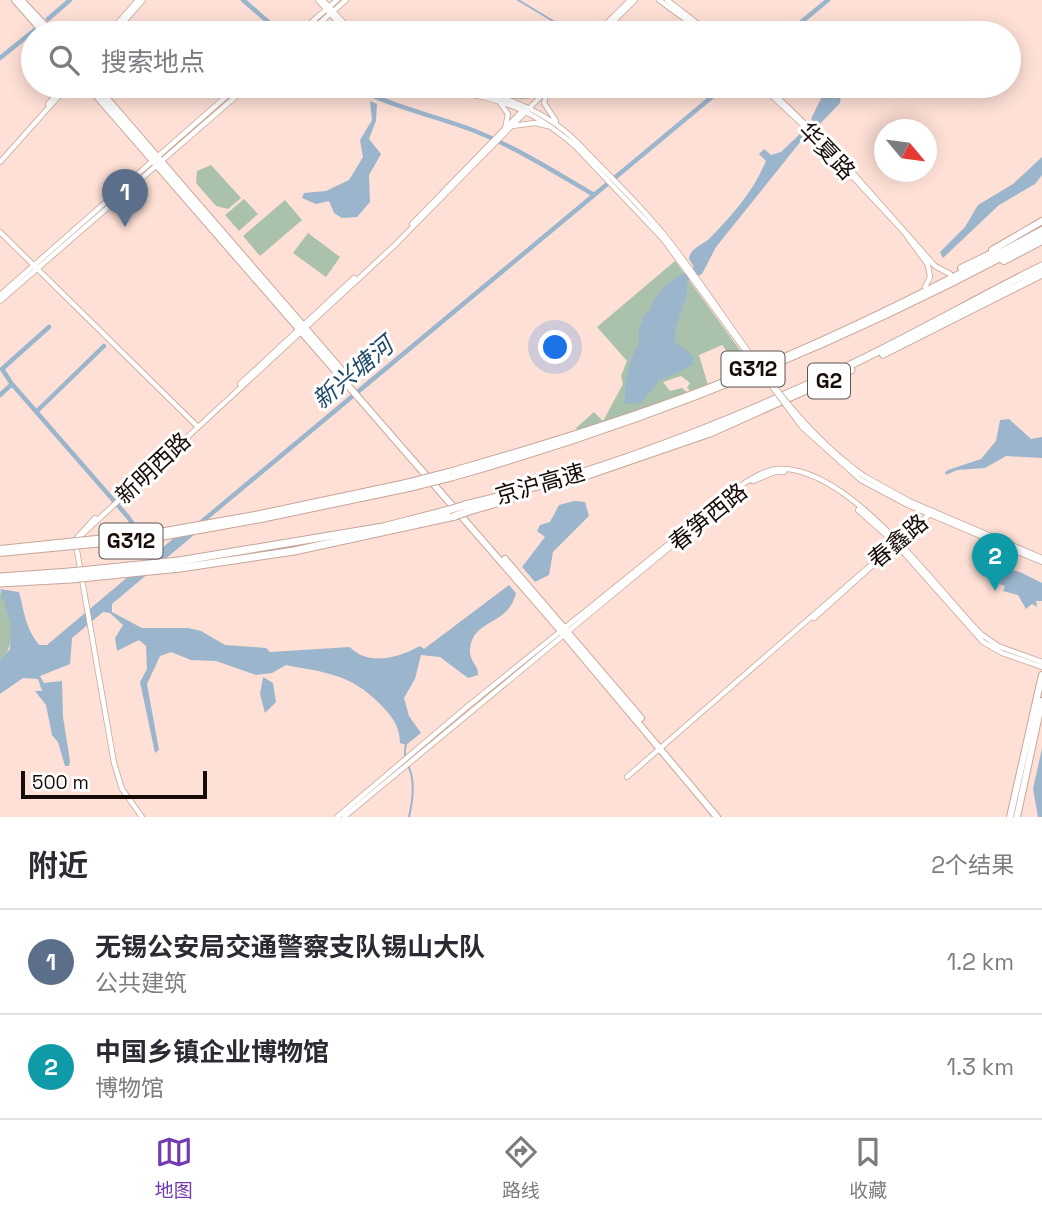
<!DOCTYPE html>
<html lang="zh">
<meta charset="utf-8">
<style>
body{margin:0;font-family:"Space Grotesk","Noto Sans SC",sans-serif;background:#f2f2f3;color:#2b2b33}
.compass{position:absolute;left:874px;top:119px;width:63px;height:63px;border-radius:50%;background:#fff;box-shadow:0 4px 18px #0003;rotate:119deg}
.scale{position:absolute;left:21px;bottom:18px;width:186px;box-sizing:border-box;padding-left:7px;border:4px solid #180c08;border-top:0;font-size:19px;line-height:24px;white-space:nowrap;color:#180c08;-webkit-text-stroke:5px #fff;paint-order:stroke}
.you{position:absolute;left:556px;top:348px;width:24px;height:24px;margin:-18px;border:5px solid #fff;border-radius:50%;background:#1a73e8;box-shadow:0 0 0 10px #1a73e833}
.badge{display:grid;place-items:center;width:46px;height:46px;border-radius:50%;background:#733ab1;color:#fff;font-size:23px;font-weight:700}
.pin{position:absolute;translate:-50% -58px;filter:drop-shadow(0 2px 4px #0008)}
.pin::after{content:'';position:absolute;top:37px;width:24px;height:21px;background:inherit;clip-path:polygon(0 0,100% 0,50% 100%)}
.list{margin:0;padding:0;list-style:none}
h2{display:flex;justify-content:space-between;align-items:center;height:91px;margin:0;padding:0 28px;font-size:30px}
h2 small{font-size:23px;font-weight:400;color:#7c7c81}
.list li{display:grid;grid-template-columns:46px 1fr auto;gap:21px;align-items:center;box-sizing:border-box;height:105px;padding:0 28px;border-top:2px solid #e1e1e2}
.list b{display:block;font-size:26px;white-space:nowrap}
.list p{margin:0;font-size:23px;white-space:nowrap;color:#7c7c81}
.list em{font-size:23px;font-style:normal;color:#7c7c81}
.icon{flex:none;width:38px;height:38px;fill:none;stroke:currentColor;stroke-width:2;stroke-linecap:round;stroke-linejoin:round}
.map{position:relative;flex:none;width:1042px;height:817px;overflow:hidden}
.search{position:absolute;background:#fff;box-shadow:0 4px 18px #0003;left:21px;right:21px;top:21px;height:77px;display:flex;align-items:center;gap:18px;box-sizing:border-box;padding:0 24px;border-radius:38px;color:#7c7c81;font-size:26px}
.sheet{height:301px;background:#fff}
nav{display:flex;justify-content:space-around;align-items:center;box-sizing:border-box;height:98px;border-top:2px solid #e1e1e2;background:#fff;font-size:19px;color:#7c7c81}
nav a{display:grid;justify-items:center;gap:4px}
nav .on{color:#733ab1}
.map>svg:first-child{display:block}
.green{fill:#aac2ab}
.water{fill:#9bb5cc}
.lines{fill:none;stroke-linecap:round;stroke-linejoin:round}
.stream{stroke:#9bb5cc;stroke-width:2}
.river{stroke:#9bb5cc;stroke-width:4.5}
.tertiary-casing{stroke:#c7a599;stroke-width:6}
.secondary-casing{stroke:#c7a599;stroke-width:6}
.primary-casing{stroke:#c7a599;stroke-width:8}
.trunk-casing{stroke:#c7a599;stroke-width:8}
.motorway-casing{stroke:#c7a599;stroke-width:9}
.tertiary{stroke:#fff;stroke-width:4.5}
.secondary{stroke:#fff;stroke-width:4.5}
.primary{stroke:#fff;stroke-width:6}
.trunk{stroke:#fff;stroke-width:6}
.motorway{stroke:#fff;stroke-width:7}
.secondary-bridge-casing{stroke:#c7a599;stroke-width:6;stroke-linecap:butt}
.trunk-bridge-casing{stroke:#c7a599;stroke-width:8;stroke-linecap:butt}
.motorway-bridge-casing{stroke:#c7a599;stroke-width:9;stroke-linecap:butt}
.secondary-bridge{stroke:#fff;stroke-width:4.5}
.trunk-bridge{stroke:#fff;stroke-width:6}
.motorway-bridge{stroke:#fff;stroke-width:7}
.labels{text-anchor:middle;stroke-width:6;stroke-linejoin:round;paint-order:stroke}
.shield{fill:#fff;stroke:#5d5552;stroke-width:2}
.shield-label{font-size:21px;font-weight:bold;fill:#180c08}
.street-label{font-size:23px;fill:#180c08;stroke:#fff}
.water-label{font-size:24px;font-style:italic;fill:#1f496b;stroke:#fff}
</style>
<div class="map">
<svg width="1042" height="817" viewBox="0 0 1042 817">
<rect width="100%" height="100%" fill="#fee0d6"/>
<path class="green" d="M211,165L241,198L228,209L216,206L196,183L197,171Z
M244,199L258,214L239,231L225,215Z
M285,200L302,220L260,256L243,236Z
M308,233L340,257L326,277L293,253Z
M675,261L753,368L741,371L722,345L699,355L708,385L692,392L687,388L690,383L681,376L663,382L670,391L682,388L688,393L578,432L576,428L594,412L603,421L623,384L621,376L627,361L597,327Z
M0,592C13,607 18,647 0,660Z"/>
<path class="water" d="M827,86H842L840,103L818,126L811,119Z
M370,101L377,104L376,121L369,139L381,154L369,175L370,202L357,217L342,218L334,213L329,201L316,204L302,198L304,193L326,191L349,180L363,157L360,140L372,120Z
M802,132L805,136L716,247L702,274L687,281C690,304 672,321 675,342L693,356V365L659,381L641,403L625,404C624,383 628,361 639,344L638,332L645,313L651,310C654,289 677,277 694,267L689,259C690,247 704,245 711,237C734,213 753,192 766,161L759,154L764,149L771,155L781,152Z
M1042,157V175L1035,184L999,205L943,258L940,252L965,227L978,205L1013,184Z
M1009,419L1031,439L1042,437V458L1006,456L985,468L957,470L946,475L945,472L948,470L981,459L996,441L1000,420Z
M574,501L585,502L589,516L553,552L549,575L535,582L522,567L545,537L537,531L540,525L550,522L559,505Z
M195,534L112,604V612L142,628H188L201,631L225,645L266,648L270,652L350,647C368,667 400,657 420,646L424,649L509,585L516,593C508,627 472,618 470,650C469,661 479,666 478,675L468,678L440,657L421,655L415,679L404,698L409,716L421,733L406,745L400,743C400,726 391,715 380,704C349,673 326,673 286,665L272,673L256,675L216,661L191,660L171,652L160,656L147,684L159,750L155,753L140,682L147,669L146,646L139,640L117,651L115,638L123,625L110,613L103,612L72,638L70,664L40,676L44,683L62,681L63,717L70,761L69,766H65L58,742L52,735L46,705L35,691H42L38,679L23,678L0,694V660L10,649L11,625L0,589L19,592C24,610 25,628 39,645H47L174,538Z
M1005,569L1020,572L1042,583V601H1036L1037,607L1032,604L1026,609L1018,595L1003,591L1005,586L1000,584Z
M263,677L273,683L276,702L265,713L260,694Z
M1042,748V817H1038L1033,789Z"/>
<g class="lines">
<path class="stream" d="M518,0L568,30L569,33
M406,745C402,757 410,766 412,778C414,791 412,804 409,817"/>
<path class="river" d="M243,0L281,33
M48,19L70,0
M788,33L828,0
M0,58L36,29
M354,86C392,108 435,115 475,131C517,148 555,172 594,195
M12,384L2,369L49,327
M0,395L12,384L128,517L157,559
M37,411L104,346
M199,524L725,86"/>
<g class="tertiary-casing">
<path id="tertiary" d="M659,0L704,33
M667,0L710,33
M109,33L138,0
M114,33L143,0
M597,33L630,0
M602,33L635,0
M761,86L811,132L904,232L928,265L930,277L925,287
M766,86L838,156L935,266L950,274
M48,104L64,86
M0,162L68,86
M412,224L523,110
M0,232L198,427
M240,384L354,278
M75,540L95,518
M76,540L395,245L551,86
M76,545L114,763L122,789L142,817"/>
</g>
<g class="secondary-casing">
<path id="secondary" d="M318,0L348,33
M323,0L353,33
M299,33L337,0
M308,33L346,0
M425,86C490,98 522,100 575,146
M446,86C496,93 541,106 578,143
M548,89L544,103L556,121
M499,94L523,96L539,94
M498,100L508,114L505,129
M512,126L535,123L548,126
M0,295L238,86
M0,301L248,86
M864,476L909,501L1042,558
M861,480L908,505L1042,562
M753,481L775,472H784
M858,510L896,544L983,642L1002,653L1042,667
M814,618L932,512
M627,777L933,511
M337,817L468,706L743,484C753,478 765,470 777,469C848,464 935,587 981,634L998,646L1042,662
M344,817L710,514"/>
</g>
<g class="primary-casing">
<path id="primary" d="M15,0L44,33
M21,0L52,33
M88,86L561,631L717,817
M96,86L351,381
M1001,259L1004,261L1042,241
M505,559L641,718
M1010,817L1042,675
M1017,817L1042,701"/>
</g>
<g class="trunk-casing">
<path id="trunk" d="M992,250L1042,221
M961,268L998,250
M449,472C544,445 639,416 731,379C838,337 941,285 1042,230
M453,477C659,419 854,338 1042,236
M260,514L406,483
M261,519L409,488"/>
</g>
<g class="motorway-casing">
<path id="motorway" d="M883,354L1042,274
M582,477L710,433L851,370
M465,505C597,474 726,424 848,366C914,335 977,298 1042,266
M469,511L524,495
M179,561L383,527L449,510
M180,568L294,551L455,516
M0,577L70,572
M0,583L71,579"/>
</g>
<use href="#tertiary" class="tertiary"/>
<use href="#secondary" class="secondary"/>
<use href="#primary" class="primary"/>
<use href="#trunk" class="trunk"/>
<use href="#motorway" class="motorway"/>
<g class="secondary-bridge-casing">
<path id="secondary-bridge" d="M578,143C607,174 639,203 665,236C730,317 779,416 864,476
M575,146L663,239L802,427L861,480"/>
</g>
<g class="trunk-bridge-casing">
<path id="trunk-bridge" d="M406,483L449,472
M409,488L453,477
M0,549L154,533L260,514
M0,553L155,538L261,519"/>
</g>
<g class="motorway-bridge-casing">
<path id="motorway-bridge" d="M449,510L465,505
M455,516L469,511
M70,572L179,561
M71,579L180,568"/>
</g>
<use href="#secondary-bridge" class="secondary-bridge"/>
<use href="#trunk-bridge" class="trunk-bridge"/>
<use href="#motorway-bridge" class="motorway-bridge"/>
</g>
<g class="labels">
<g class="shield">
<rect x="721.5" y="351.5" width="63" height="35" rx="5"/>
<rect x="808" y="363.5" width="42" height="35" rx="5"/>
<rect x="99.5" y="523.5" width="63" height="35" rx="5"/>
</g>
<g class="shield-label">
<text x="753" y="376">G312</text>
<text x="829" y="388">G2</text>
<text x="131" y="548">G312</text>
</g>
<g class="street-label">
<text transform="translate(827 151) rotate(46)" y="8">华夏路</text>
<text transform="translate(153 468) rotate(-43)" y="8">新明西路</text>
<text transform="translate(540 484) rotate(-16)" y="8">京沪高速</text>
<text transform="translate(708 517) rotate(-39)" y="8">春笋西路</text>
<text transform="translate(898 541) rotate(-40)" y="8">春鑫路</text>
</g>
<g class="water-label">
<text transform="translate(353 373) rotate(-40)" y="8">新兴塘河</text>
</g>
</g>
</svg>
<svg class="compass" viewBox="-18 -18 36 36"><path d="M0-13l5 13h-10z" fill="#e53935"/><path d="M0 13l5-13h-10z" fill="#7c7c81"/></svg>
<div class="scale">500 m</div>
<div class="you"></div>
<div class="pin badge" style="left:125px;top:227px;background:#5c6f8a">1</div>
<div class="pin badge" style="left:995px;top:591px;background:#0f9aa8">2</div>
<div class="search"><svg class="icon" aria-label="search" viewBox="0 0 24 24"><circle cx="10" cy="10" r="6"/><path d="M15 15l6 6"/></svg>搜索地点</div>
</div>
<section class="sheet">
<h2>附近<small>2个结果</small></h2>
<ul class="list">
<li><span class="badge" style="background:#5c6f8a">1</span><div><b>无锡公安局交通警察支队锡山大队</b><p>公共建筑</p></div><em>1.2 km</em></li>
<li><span class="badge" style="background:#0f9aa8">2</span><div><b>中国乡镇企业博物馆</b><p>博物馆</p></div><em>1.3 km</em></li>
</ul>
</section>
<nav>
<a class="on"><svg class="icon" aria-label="map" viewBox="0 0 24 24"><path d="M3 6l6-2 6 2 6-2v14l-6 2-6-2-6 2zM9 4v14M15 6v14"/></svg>地图</a>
<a><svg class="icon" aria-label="directions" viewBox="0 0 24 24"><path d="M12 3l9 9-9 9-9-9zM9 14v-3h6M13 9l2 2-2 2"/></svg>路线</a>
<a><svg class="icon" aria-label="saved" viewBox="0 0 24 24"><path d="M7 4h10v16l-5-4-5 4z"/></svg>收藏</a>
</nav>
